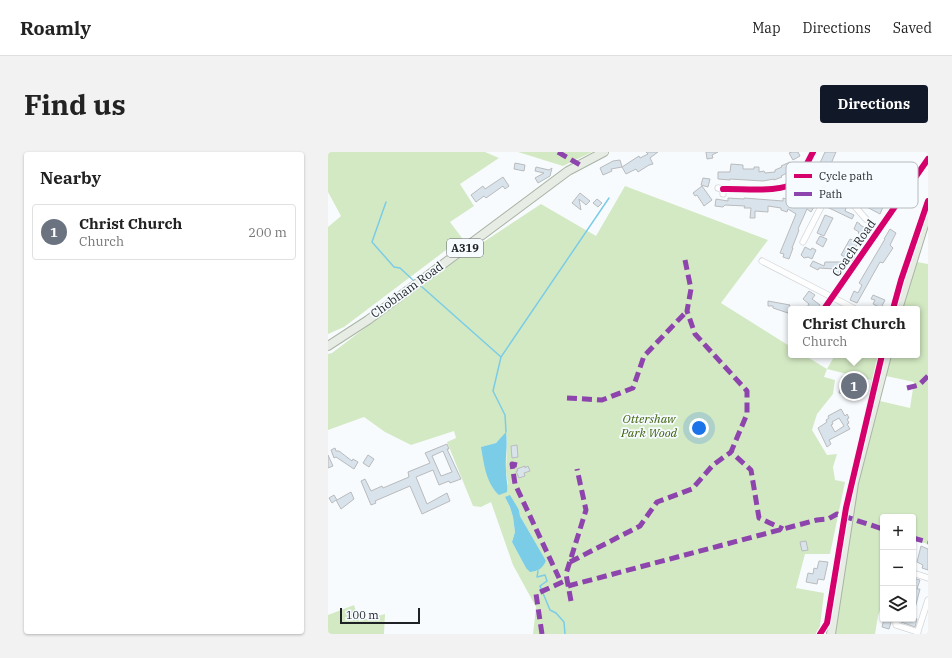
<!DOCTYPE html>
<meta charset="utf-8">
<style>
body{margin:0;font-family:"IBM Plex Serif",serif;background:#f2f2f2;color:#222}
.controls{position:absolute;right:12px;bottom:12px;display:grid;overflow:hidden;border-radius:4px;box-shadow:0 1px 3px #0004}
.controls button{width:36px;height:36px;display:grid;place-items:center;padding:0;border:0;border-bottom:1px solid #e0e0e0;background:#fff;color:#222;font:20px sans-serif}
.scale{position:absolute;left:12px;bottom:10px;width:80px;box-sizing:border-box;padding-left:4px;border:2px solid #1f2224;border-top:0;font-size:11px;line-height:14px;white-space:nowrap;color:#1f2224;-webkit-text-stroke:3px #f6fbff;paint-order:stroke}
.you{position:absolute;left:371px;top:276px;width:14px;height:14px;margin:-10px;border:3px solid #fff;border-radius:50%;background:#1a73e8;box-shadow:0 0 0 6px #1a73e833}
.badge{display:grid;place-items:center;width:26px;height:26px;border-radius:50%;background:#111827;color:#fff;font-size:13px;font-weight:700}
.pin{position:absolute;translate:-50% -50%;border:2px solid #fff;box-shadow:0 1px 4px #0006}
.popup{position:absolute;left:460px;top:154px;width:132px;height:52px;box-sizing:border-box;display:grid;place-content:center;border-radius:4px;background:#fff;filter:drop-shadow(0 1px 3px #0005);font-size:13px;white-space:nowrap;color:#767676}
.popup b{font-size:15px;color:#222}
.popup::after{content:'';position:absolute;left:50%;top:100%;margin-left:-8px;border:8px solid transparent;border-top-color:#fff}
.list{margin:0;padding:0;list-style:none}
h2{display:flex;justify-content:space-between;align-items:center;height:52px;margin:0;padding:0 16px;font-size:17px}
h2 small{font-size:13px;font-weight:400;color:#767676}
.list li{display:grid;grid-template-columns:26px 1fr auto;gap:12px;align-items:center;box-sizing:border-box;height:56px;margin:0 8px 8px;padding:0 8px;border:1px solid #e0e0e0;border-radius:4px}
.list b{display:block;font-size:15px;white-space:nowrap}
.list p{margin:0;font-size:13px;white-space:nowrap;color:#767676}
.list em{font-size:13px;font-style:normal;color:#767676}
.icon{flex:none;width:22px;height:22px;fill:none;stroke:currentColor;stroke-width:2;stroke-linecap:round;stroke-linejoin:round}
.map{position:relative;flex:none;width:600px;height:482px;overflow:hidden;border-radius:4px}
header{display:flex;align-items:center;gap:24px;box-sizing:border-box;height:56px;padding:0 20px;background:#fff;border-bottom:1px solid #e0e0e0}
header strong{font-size:19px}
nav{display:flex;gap:22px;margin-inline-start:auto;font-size:14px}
.intro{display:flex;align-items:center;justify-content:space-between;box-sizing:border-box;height:96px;padding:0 24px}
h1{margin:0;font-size:28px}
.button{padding:10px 18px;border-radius:4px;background:#111827;color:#fff;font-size:14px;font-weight:700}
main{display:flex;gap:24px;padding:0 24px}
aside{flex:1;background:#fff;border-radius:4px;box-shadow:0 1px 3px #0004}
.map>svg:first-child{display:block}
.green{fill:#d3e9c3;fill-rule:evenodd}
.water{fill:#7bcce7}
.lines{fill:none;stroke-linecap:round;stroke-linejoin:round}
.stream{stroke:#7bcce7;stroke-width:1.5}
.building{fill:#d9e3eb;stroke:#b9bbbd;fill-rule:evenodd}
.minor-casing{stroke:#d3d6d8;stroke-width:7}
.primary-casing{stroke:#a9b4a6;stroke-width:10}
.minor{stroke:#fefeff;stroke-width:5.5}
.primary{stroke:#e7ede4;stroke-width:8}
.quiet{stroke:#8e44ad;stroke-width:5;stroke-dasharray:10 5;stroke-linecap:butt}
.cycleway-casing{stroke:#f6fbff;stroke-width:8}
.cycleway{stroke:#d6006c;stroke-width:6}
.labels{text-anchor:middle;stroke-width:3.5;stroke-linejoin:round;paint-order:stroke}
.shield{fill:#f6fbff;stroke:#606366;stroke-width:1}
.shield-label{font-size:11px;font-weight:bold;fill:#1f2224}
.street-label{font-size:12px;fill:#1f2224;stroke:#f6fbff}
.park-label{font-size:12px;font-style:italic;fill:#3d600b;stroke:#f6fbff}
.key{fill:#f6fbff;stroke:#b6babd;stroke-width:1}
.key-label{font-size:11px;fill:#1f2224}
</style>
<header>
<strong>Roamly</strong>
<nav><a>Map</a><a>Directions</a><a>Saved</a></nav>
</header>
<div class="intro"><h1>Find us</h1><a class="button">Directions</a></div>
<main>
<aside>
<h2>Nearby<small></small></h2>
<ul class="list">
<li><span class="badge" style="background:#6b7280">1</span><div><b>Christ Church</b><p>Church</p></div><em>200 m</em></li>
</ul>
</aside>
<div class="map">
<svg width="600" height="482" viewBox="0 0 600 482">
<rect width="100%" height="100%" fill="#f8fbfd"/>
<path class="green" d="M0,0H157L171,6L132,32L146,54L122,70L134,86L16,175L0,182V75L13,64L0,40Z
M190,0H264L235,14Z
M297,34L440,88L393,151L463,195V203H476L499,217L507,203H552L544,240L542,239L543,228L499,217L496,225L507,228L505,242L489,262L484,278L499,303L509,302L505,315L507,328L517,330L502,402H477L468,436L496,441L491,482H205L208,455L185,413L163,350L153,355L145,354L119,290L128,286L126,279L83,293L57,280L36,265L0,278V202L4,201L113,118L213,52L268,84ZM178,281L179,288L178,319L180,333L154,295L168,291ZM177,345L191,358L192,364L218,410L198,416L184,390L187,380L185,365L182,355Z
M589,110L600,112V392L585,388V365H555V450L550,464L547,482H508L506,481L511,460L527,345L552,249L582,256L586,230L558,224L563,203H589V157H574Z
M26,453L31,469L57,462L56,482H0V463Z"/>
<path class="water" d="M178,280C180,293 177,305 178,318C178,326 180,332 179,340L171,343C158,331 156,312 153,295L168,291Z
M182,343L191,358L192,364L218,409C214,417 210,419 202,420L198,416L184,390L187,380L185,365L182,355L177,345Z"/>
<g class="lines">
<path class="stream" d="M58,50L44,90L66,115L72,116L85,128
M93,134L173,205
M178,280L177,263L165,239L173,205L281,46
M210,419L209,425L217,423L219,429L212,434L222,458L228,461L236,470L237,482"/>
</g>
<path class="building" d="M318,0H330L322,6L325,12L321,13L310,20L308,17L298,22L294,15L311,4L312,6L320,2Z
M378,0H390L384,3L385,6L379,7Z
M464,0H470L472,4L465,8L461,1Z
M497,0H508L502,14L500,13L497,20L505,24L506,22L515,27V26L532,35L530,37L539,42L538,45L555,55L552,62L535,53L537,50L528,45L529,42L510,31V33L495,24L489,33L484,31L491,10L492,11Z
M292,8L294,15L283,17L284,19L275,23L272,16L285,9Z
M462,10L465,16L458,20L459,21L453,24L454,25L446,28V27L435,29L402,27V28L390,27V20H402L403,12L415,13V17H426V15H431V20L436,19L437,21L447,20V18L454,15L453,14Z
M187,11L197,13L196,19L186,17Z
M208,15L221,18L224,16L222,24L210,31L207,26L216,21L207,19Z
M175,25L181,34L177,37L175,34L158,46L156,44L148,50L143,43L155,34L157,37Z
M375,26L382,27L380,35L373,33Z
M374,34L384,48L376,54L369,43L367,44L365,41Z
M252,41L262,49L258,53L251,47L253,58L244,51Z
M472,42L485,49L483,54L486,55L483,60L479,57L470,77L471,78L468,86L464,96H465L461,107L455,105L456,102L452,101L468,62L460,57L459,60L453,58V56L440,54V60L427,59V66H422L423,56H416L417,54L397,53L395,55L387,54L388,47L400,49V46L416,47V46L455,49V46L468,50Z
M269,47L274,51L270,55L265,51Z
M502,48L517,55L518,56L517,59L526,63L524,67L499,55Z
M497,63L505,66L496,84L489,81Z
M529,70L532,72V73L541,78L538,85L530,81L531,80L526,77Z
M562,77L568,81L562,93L565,96L555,111L552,110L529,151L522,148L526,139L530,141L534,133L531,131L557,87H556Z
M492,84L499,87L495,95L488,91Z
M522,87L530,90L524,103L527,105L524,109L513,103Z
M477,95L483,98L484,96L488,98L484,107L480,105L476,106L473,103Z
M485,109L496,114L497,110H514V117H511V122L507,121V117L491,116L490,118L482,114Z
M481,139L487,143L484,147L492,153L489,157L486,155L484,157H482L479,155L481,152L475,147Z
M545,143L557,148L553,156L545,152L547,148L543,147Z
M440,149L462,153L460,161L445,156V154H440Z
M533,224L539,233L537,237L529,235L527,244L511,241L514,225L532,229Z
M513,257L517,264L519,262L521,266L519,267L521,271L519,272L522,277L501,288L503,292L499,295L490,276L499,270L498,268L501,266L500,264ZM511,266L516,274L507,280L503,273L505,272L504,270Z
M119,292L121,297H119L133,327L122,331L121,329L111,333L105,318L88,325L99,352L119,341L122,349L94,362L82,334L47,349L48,351L43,353L33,329L37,327L43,339L54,334L55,336L81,325L80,320L102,311L97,301ZM115,299L124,320L113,324L104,304Z
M189,293L190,305L184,306L183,294Z
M7,296L8,299H11L24,309L25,307L30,310L26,317L8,305L6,306L3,298Z
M0,303L5,314L0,316Z
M40,303L46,307L41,315L35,311Z
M197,314V316L200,314L202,319L196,321L197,324L191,326L188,319H190L189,317Z
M23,340L26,347L13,357L8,348L4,351L1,346L6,343L9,348Z
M478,389L480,398L474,399L472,390Z
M593,394L600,397V418L594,416L595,413L589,410Z
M491,409L500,410L496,428L490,427L489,432L478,430L480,421L485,422L486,416L489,417Z
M585,426L592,428L589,437H592L586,460H585Z
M585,466L589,467L587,475L573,470L574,467H585Z
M556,467H564L561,477L554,475Z"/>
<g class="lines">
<g class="minor-casing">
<path id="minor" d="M467,30C480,43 501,37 517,45C524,49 532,61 538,67
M390,36L395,37V42
M395,37C413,36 455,42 468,29C475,22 480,9 485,0
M475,90L494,53L498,40
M434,109L527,157
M496,157L600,7
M585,421L600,426
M568,467V473L590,480
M589,482L600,448"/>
</g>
<g class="primary-casing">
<path id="primary" d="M570,157L600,60
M0,194L40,168L240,19L276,0
M503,482L526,331L559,203"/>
</g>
<use href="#minor" class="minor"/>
<use href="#primary" class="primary"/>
<path class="quiet" d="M230,0L252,13
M357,108L363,137L359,159L367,182L419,239V262L403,300L423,318L431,366L455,377
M579,236L591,233L600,224
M239,246L274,248L305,236L316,204L359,159
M189,313L184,312L187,332L231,426
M585,386L600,390
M242,410L312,374L329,350L364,337L385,313L403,300
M240,434L489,368L500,367L509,362L555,377
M243,449L238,422L258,358L249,317
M214,482L208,442L239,428"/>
<g class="cycleway-casing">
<path id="cycleway" d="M395,37C413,36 455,42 468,29C475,22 480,9 485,0
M496,157L600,7
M565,157L573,128L600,49
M492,482L499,471L518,356L554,203"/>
</g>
<use href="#cycleway" class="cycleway"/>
</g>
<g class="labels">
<rect class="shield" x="119" y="87" width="36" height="18" rx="3"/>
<g class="shield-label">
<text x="137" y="100">A319</text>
</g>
<g class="street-label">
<text transform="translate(526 96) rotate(-55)" y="4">Coach Road</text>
<text transform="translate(79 138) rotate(-36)" y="4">Chobham Road</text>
</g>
<g class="park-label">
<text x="321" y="271">Ottershaw<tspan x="321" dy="14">Park Wood</tspan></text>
</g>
</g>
<rect x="458" y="10" width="132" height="46" rx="6" class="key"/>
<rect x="466" y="22" width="18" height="4" fill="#d6006c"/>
<rect x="466" y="40" width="18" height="4" fill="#8e44ad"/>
<g class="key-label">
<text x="491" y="28">Cycle path</text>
<text x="491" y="46">Path</text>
</g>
</svg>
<div class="controls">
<button>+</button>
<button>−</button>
<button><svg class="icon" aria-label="layers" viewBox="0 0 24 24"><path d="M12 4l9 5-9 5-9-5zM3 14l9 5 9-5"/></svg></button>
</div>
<div class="scale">100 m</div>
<div class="you"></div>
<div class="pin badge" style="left:526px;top:234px;background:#6b7280">1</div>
<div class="popup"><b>Christ Church</b>Church</div>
</div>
</main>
